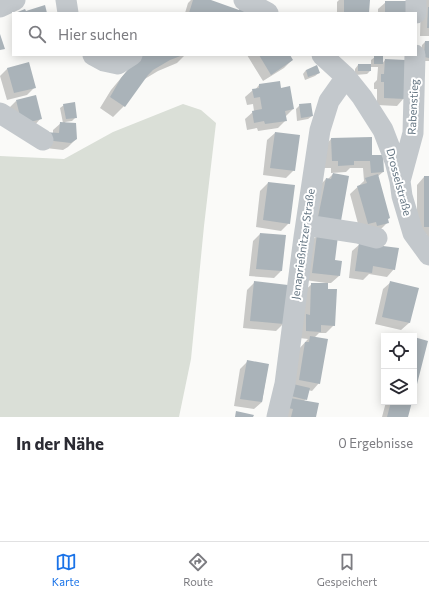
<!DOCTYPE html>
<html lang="de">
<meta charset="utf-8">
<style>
body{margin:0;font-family:Commissioner,sans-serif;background:#f7f7f7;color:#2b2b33}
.controls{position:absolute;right:12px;bottom:12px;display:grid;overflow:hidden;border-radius:0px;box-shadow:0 2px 10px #0003}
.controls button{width:36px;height:36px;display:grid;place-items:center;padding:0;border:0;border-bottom:1px solid #e1e1e2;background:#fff;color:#2b2b33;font:20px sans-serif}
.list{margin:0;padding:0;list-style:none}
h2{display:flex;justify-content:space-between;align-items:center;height:52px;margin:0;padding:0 16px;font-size:17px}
h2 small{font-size:13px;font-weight:400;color:#7c7c81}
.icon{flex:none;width:22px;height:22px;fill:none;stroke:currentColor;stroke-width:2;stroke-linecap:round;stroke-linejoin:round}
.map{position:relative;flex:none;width:429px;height:417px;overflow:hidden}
.search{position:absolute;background:#fff;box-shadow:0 2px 10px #0003;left:12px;right:12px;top:12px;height:44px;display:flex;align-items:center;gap:10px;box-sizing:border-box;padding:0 14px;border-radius:0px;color:#7c7c81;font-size:15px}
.sheet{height:124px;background:#fff}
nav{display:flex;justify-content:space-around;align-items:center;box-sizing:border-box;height:56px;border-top:1px solid #e1e1e2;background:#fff;font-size:11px;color:#7c7c81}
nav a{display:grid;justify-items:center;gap:2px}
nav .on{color:#1a73e8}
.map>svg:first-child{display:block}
.green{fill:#dadfd7}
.shadow{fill:#0003}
.building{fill:#aab3b9}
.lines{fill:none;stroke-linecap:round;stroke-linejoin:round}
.minor{stroke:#c3c8cc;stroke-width:21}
.labels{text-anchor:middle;stroke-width:4;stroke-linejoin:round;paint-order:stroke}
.street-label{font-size:11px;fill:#657683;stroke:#fff}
</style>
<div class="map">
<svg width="429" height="417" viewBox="0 0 429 417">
<rect width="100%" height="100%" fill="#fafaf8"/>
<path class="green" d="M183,104L201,110L216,123L204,226L191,359L179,417H0V156L64,159L113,132Z"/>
<path class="shadow" d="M191,0H208L238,11L241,8L250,13H185L188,3Z
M339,0H369L368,13H337V2Z
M421,0H429V36H420Z
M386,2L405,13H378V9Z
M425,42H429V61H421L422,45Z
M144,55H185L177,63L158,71L143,80L124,106L113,117L100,108L111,90L126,72L137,60Z
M247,55H288L292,60L284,68L263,81Z
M375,57L382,64L385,60L404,98L397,106L377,105V89H374V83L377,80L378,67H370V71L367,74L355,75V69L358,65H371V60Z
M8,68L35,87L27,95L7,100L0,76Z
M306,70L319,73L315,76L305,80L303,74Z
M259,85L293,109L285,117L286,120L278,128L258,131L257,128L247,130L245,119L254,111L253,104L247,105L245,97L253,90H255Z
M16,101L41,118L34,126L9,108Z
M64,105L76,117L72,121L65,122L76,139L68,147L63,150L37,147L53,134V130L61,123H63L60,108Z
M300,105L312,116L308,119L297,121L296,109Z
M275,133L299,136L294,170L286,178L263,175L267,140Z
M331,139L371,156L383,172L377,177L388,222L380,230L360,231L350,194L364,181L363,168H350L346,172L331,173V168H324V147Z
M333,174L340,220L311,224L319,186L326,179H328Z
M424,177H429V239L427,240V234H417V185Z
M268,183L293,186L289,223L281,231L256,227L260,191Z
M260,234L285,236L281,271L274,278L249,276L253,241Z
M318,235L334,261L339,276L331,283H327V290L334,325L326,333H319L314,338L319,383L312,391L308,390L306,399L304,401L315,417H286L298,350L308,339L299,338L304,291L312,284H326V283L305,280L310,242Z
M360,244L394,269L387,277L369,274L363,280L349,278L352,251Z
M255,282L283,324L276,331L243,328L247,290Z
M391,282L417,289L409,323L401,330L375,324L383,289Z
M247,362L268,365L262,402L254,409L234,406L240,369Z
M386,402H411L407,417H382Z"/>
<path class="building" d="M193,0H211L239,10L241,7L251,13H189Z
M344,0H370L369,13H344Z
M385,1H407L406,13H385Z
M45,5L47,13H15L25,9L26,11Z
M428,7H429V28H427Z
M0,34L5,49L0,50Z
M425,41H429V58L424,57Z
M143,55H183L170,60L153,70L148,75L125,107L110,97L121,78L137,59Z
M259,55H290L293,60L271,75Z
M374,56H383V64H374Z
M385,59L406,60L405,99L384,98V82H381V74H384Z
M29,62L36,88L14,93L7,68Z
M358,64H371V71H358Z
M317,65L320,73L308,77L306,70Z
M280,81L281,88L290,86L294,109L285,111L287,121L265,124L264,121L254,123L252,111L262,109L260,97L254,98L252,89L259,88V84Z
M36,95L42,119L22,124L16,100Z
M75,102L77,118L66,119L63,104Z
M311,103L313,116L301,118L299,104Z
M60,122L76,123L77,139L71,143L45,140L44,132L59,133Z
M275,132L300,135L295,171L270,168Z
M372,137V155H383L384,172L371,173L370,161H354V165L338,166V161H332L331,138Z
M333,173L349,176L341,221L318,217L326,178L331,179Z
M378,174L390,218L388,219L389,223L377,226L376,222L368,224L357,186L367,183L365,178Z
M424,176H429V227H424Z
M268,182L295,185L290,224L263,220Z
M260,233L286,235L282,271L256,269Z
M317,234L338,236L335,260L342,261L340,276L312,273Z
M359,243L399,248L395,270L373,266L372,273L355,271Z
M254,281L288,285L284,324L250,321Z
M390,281L419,288L410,323L382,317Z
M311,283H328V289H337L335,326L321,325V332L306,331V314L310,315Z
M310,336L328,339L320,384L299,380L305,342H309Z
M414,337L428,341L415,392H414Z
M247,360L269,364L262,402L240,399Z
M293,384L310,388L307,400L291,396Z
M290,398L319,403L316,417H291L293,409L288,408Z
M391,402H412L408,417H387Z
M236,411L254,415L253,417H235Z"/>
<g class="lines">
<path class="minor" d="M66,0L68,13
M244,0L268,13
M0,7L15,0
M416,13V0
M93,55L104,61L118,64L132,55
M322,55L346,77L362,97L383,130L395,161L400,181L402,196L413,233L429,255
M0,113L43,140
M400,181L413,133L415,55
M306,225L358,233L377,238
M277,417L285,384L304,237L320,130L329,101L346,77"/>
</g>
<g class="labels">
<g class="street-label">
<text transform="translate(413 107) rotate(-87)" y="4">Rabenstieg</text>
<text transform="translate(399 182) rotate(75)" y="4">Drosselstraße</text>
<text transform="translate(303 244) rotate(-82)" y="4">Jenaprießnitzer Straße</text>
</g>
</g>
</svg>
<div class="controls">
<button><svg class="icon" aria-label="locate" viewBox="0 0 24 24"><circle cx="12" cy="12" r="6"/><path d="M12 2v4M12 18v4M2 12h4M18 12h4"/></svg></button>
<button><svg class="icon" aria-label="layers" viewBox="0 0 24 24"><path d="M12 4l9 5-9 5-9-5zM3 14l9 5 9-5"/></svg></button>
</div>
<div class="search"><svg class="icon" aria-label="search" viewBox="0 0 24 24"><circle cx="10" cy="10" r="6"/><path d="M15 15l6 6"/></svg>Hier suchen</div>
</div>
<section class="sheet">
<h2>In der Nähe<small>0 Ergebnisse</small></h2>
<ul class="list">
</ul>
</section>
<nav>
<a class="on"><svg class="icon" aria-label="map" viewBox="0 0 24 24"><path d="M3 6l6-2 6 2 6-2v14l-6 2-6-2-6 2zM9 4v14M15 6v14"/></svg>Karte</a>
<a><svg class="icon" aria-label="directions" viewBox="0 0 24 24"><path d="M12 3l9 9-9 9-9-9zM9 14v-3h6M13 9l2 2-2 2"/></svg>Route</a>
<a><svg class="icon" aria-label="saved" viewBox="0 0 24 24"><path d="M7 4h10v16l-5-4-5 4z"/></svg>Gespeichert</a>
</nav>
